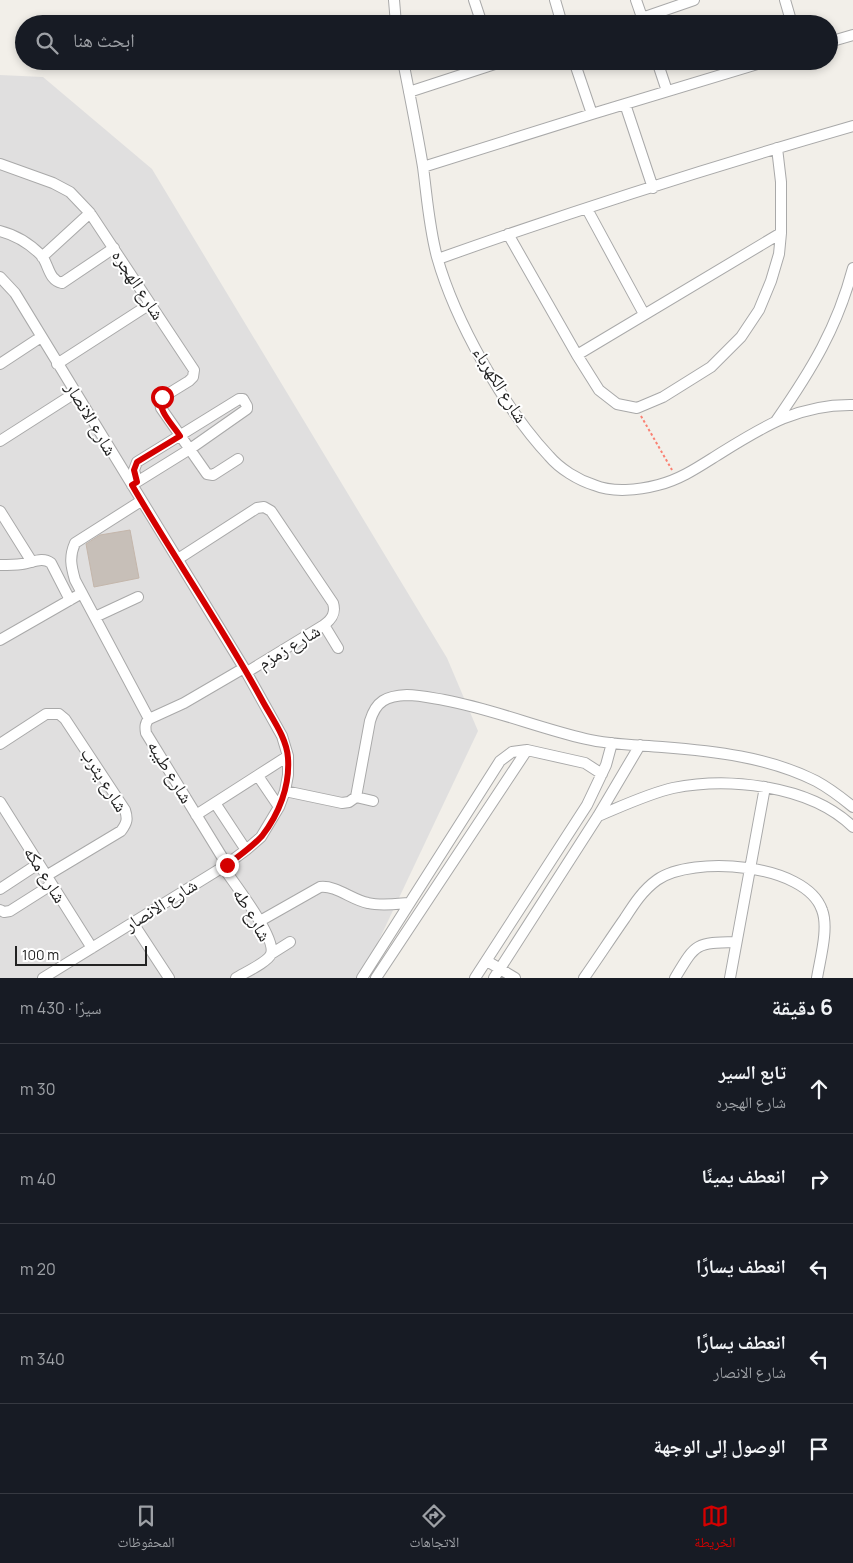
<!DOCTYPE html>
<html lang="ar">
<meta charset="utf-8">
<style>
body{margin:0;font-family:Manrope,"Noto Naskh Arabic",sans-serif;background:#20242c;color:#f1f3f6;direction:rtl}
.scale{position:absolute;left:15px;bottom:12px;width:132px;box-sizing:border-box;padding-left:5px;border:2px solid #222;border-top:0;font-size:14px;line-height:18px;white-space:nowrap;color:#222;-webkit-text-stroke:4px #fff;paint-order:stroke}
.stop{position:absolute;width:15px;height:15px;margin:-11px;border:4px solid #d40000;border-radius:50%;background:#fff}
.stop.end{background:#d40000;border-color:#fff;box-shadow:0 1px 5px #0008}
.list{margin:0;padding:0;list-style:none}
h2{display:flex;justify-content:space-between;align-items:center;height:65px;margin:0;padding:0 20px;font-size:21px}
h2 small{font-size:16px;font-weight:400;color:#9ea1a6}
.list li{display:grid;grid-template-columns:32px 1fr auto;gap:15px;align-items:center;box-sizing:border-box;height:90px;padding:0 20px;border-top:1px solid #363941}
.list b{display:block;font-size:19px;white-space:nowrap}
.list p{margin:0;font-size:16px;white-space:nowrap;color:#9ea1a6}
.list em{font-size:16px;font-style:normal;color:#9ea1a6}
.icon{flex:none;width:28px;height:28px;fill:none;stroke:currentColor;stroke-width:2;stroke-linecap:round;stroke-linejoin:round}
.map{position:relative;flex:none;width:853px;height:978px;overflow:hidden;direction:ltr}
.search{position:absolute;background:#171b24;box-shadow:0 2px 8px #0003;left:15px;right:15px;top:15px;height:55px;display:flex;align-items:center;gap:12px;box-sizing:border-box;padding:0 18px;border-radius:28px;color:#9ea1a6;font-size:19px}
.sheet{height:515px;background:#171b24}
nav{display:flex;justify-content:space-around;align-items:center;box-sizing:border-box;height:70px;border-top:1px solid #363941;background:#171b24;font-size:14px;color:#9ea1a6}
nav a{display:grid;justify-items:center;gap:2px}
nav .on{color:#d40000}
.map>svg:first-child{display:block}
.residential{fill:#e0dfdf}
.building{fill:#c7bfb8;stroke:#c4b6ab}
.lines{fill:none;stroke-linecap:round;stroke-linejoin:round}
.minor-casing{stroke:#a9a9a9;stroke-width:12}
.path{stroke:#fa8072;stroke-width:2;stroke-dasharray:2.5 2.5;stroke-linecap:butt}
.minor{stroke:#fff;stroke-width:10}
.route{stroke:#d40000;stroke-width:6}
.labels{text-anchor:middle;stroke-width:4;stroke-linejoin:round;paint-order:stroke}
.street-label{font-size:18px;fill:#222;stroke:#fff}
</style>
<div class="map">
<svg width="853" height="978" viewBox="0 0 853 978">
<rect width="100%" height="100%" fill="#f2efe9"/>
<path class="residential" d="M0,75L43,77L152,169L447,658L478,731L361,978H0Z"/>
<path class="building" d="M130,530L139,578L94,587L86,544L100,535Z"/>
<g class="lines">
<g class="minor-casing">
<path id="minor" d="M394,0L396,24
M474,0L482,24
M555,0L562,24
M636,0L644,23
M785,0L792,24
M642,18L694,0
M829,42L853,35
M403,61C410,96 417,131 423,167C427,197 429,227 437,257C455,321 504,408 549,456C560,469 578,480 594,485C613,493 639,490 658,485C679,480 697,468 716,456C761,428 797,404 853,405
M574,61L592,114
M657,61L667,91
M409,92L504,61
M625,104L653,188
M0,164L53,183L70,192L90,213L194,370L193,377L189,381L163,397L160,402L161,408L207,474L213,475L238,459
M423,167L592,114L767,61
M587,209L644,314
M0,231C16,235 29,243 41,255C49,264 48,280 62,283L114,248
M508,234L577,355L599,390L617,404L637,408L663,397L711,367L741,337L759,310L771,281L779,254L781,233V182L777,148
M42,257L90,213
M438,259C575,210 714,166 853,126
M0,277L15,293L244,668L282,736L288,756V775L285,791L279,807L261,837L246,850L223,867L43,978
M577,355L781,233
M0,364L41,337
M57,364L150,304
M776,421C812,369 837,328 853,268
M0,441L75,393
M132,485L190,449L247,409V406L243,399H239L137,462L134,470L137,482
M141,501L75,543C69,557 71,566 75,580L149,719
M0,511L32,562
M178,559L257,508L264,507L271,511L333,603C336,613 332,619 324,625L247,672
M0,565C7,565 14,565 22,564C32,563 42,556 51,563L70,600
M95,617L138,597
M324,625L338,648
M0,640L82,593
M0,744L46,714H59L65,719L125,810C128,819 127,823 121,831L46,876
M258,776L279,807
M285,791L342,803L349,802L356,797L370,721C376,701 386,696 407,695C419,695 432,698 444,700C493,709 538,728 586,739C611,745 637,745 662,747C713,751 769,757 816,781C829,788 842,798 853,807
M356,797L373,801
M0,802L92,948
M215,803L246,850
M196,815L288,756
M598,816C620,807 650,793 673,788C729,777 810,785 853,827
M227,865L146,733C145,727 145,723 149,719L184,703L244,668
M223,867C233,882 277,938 271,954C268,962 244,973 236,978
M0,889L38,864
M0,910L4,912L10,911L51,885
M260,921L320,887C336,885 352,900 368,903C381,906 395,904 408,903
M133,923L169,978
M271,954L290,942
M487,961L515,978
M362,978L500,761L512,752L527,750L585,763L602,774
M376,978L527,750
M475,978L587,805L606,765L612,743
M494,978L598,816L640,745
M584,978C598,958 611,938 625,918C634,904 643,890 657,880C692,855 806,863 822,910C829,928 820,959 817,978
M675,978C696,943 695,943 736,942
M730,978L765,787"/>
</g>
<path class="path" d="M641,416L672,470"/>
<use href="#minor" class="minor"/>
</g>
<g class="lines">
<path class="route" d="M162,397C156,409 173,425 180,436L137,462L134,470L137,482L132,485C174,558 222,626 262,700C271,717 287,738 288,758C290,786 279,814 262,836C252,847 239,856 227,865"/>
</g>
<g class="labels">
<g class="street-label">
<text transform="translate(138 285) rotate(57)" y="6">شارع الهجره</text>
<text transform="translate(500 385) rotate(58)" y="6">شارع الكهرباء</text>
<text transform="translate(91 419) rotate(59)" y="6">شارع الانصار</text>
<text transform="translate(289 647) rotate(-31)" y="6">شارع زمزم</text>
<text transform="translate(170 772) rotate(59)" y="6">شارع طيبه</text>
<text transform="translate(104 780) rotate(58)" y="6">شارع يثرب</text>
<text transform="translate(45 875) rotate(58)" y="6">شارع مكه</text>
<text transform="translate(161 905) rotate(-32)" y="6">شارع الانصار</text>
<text transform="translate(252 915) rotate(60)" y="6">شارع طه</text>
</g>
</g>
</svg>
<div class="scale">100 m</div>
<div class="stop" style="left:162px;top:397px"></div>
<div class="stop end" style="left:227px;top:865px"></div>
<div class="search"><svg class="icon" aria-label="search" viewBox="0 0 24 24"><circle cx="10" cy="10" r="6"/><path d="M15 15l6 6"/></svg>ابحث هنا</div>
</div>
<section class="sheet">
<h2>6 دقيقة<small>سيرًا · 430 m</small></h2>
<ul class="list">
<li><svg class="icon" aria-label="ahead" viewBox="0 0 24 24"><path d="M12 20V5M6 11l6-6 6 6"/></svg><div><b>تابع السير</b><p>شارع الهجره</p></div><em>30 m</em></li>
<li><svg class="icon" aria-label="right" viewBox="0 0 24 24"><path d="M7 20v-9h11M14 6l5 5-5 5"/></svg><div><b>انعطف يمينًا</b></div><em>40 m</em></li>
<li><svg class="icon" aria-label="left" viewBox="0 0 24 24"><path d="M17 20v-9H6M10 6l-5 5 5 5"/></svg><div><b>انعطف يسارًا</b></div><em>20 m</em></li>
<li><svg class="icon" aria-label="left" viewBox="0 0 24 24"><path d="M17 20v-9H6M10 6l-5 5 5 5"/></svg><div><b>انعطف يسارًا</b><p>شارع الانصار</p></div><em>340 m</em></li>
<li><svg class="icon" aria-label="arrive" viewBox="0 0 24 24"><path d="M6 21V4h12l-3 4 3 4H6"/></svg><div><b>الوصول إلى الوجهة</b></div></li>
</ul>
</section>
<nav>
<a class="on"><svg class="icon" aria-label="map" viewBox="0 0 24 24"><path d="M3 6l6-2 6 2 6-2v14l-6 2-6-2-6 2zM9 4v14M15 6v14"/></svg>الخريطة</a>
<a><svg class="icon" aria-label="directions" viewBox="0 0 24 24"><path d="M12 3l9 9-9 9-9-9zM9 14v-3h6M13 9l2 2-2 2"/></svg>الاتجاهات</a>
<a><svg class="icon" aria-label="saved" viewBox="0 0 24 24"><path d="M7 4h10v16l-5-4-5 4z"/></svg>المحفوظات</a>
</nav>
